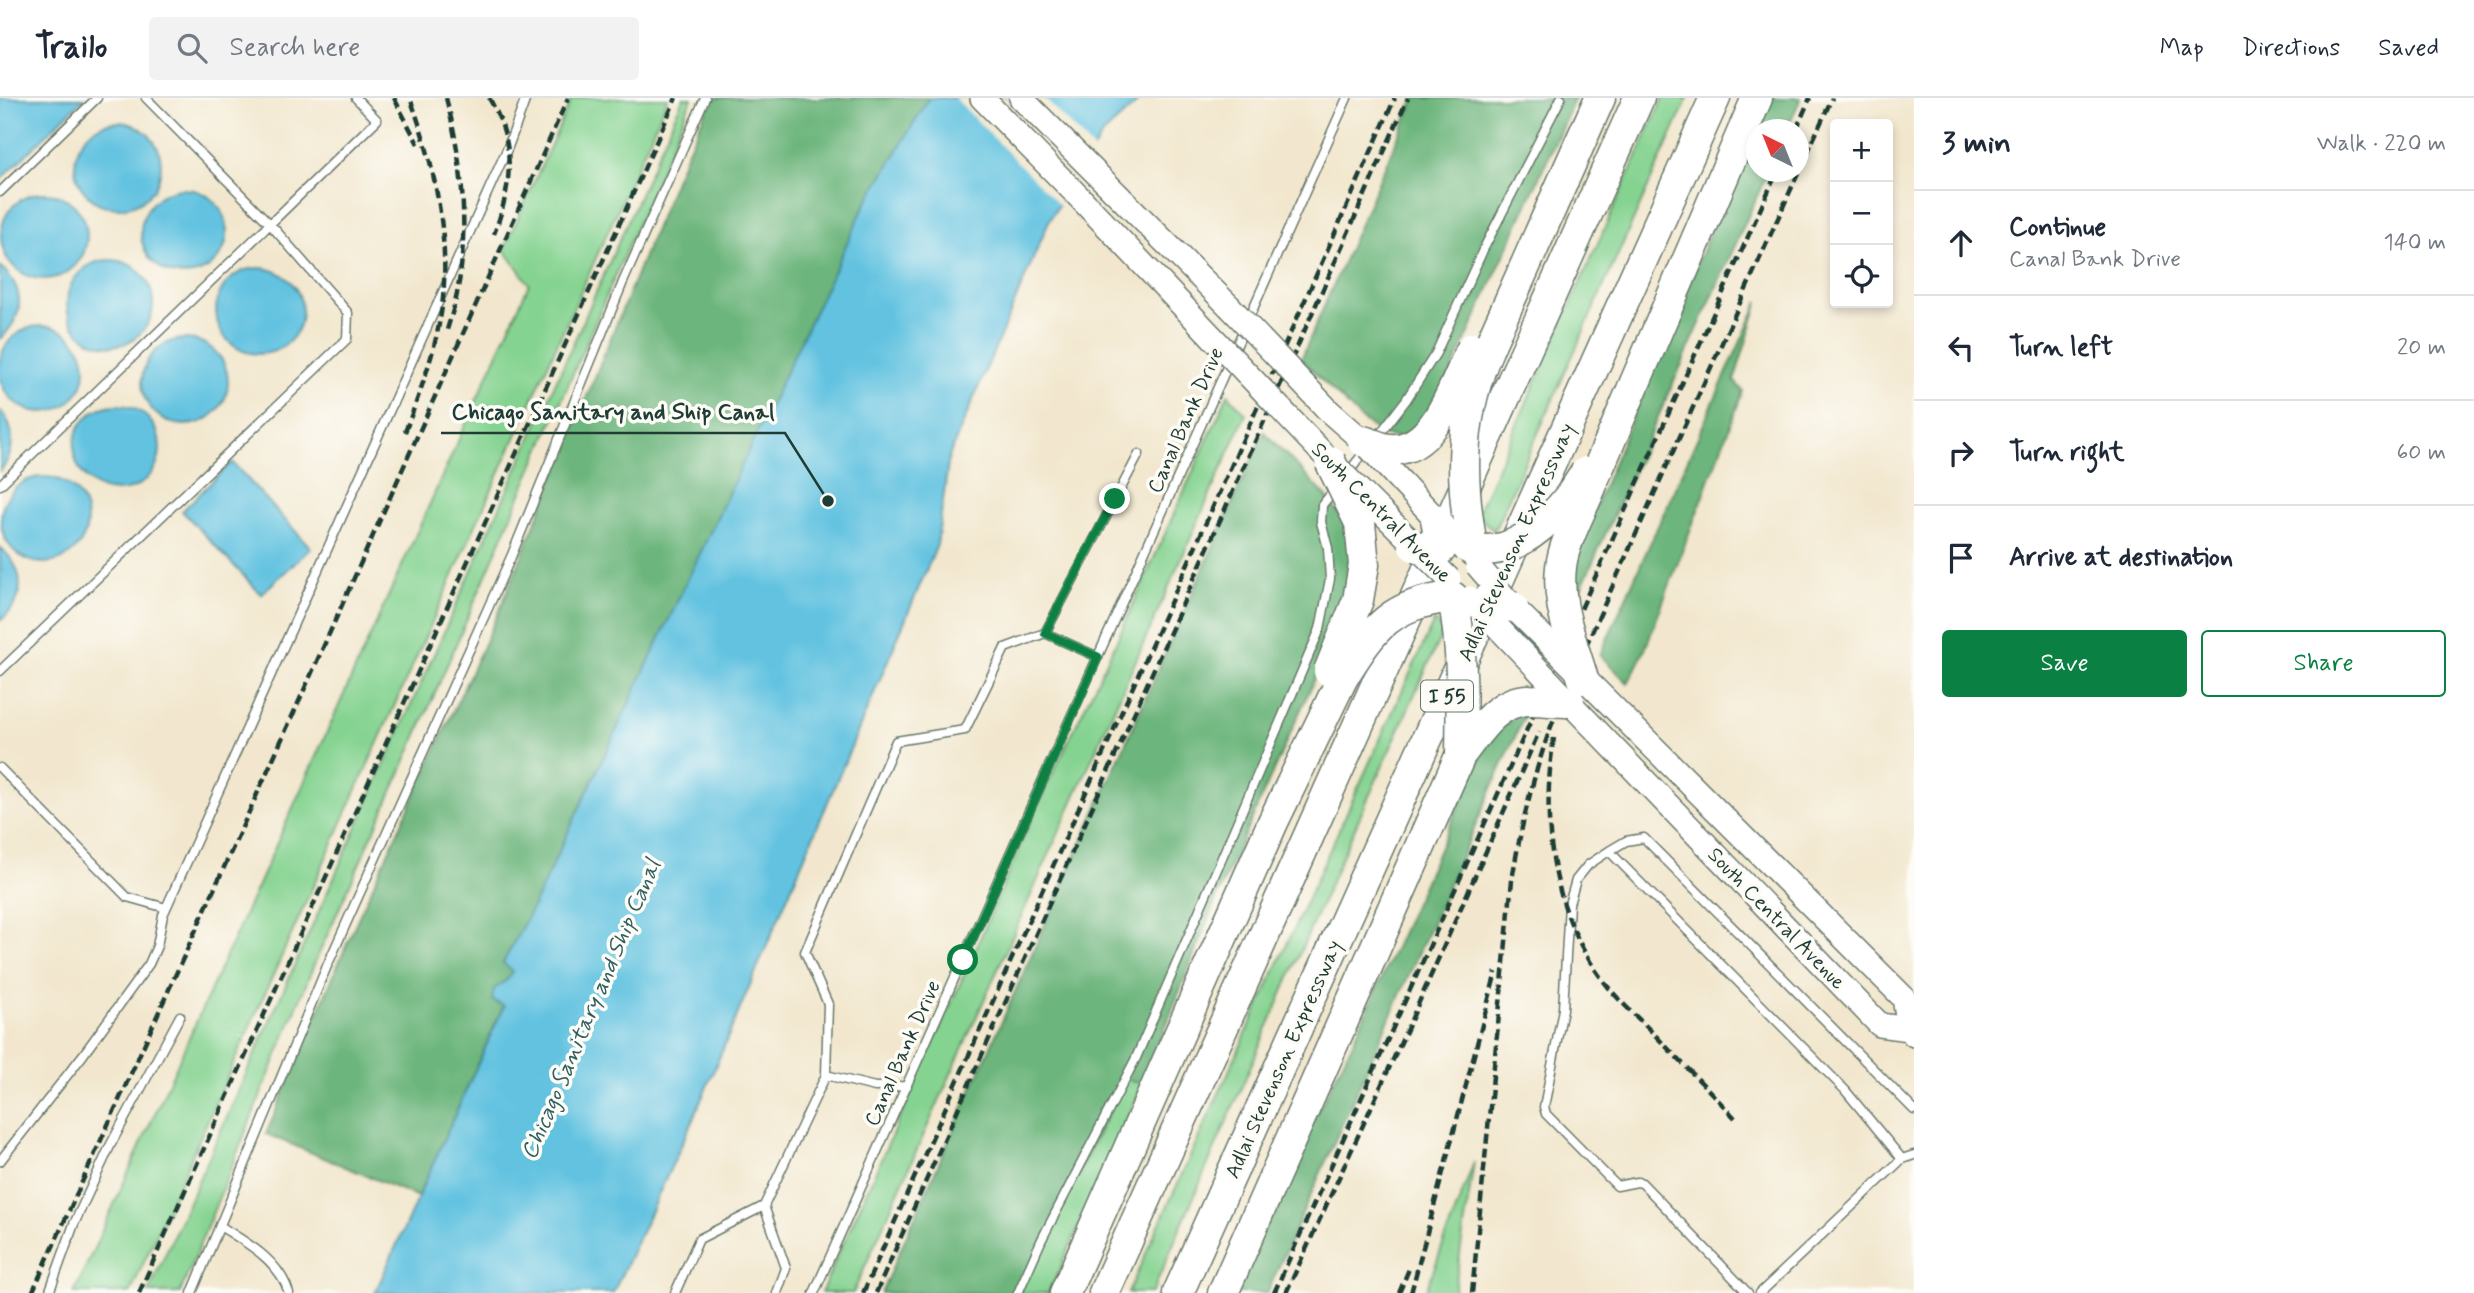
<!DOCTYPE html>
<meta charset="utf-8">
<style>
body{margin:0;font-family:Mynerve,sans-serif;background:#f2f2f3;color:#1f2937}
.controls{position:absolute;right:21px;top:21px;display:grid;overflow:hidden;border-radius:7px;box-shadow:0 4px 10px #0003}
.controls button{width:63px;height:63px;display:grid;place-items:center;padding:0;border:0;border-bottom:2px solid #e0e1e3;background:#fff;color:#1f2937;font:35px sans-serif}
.compass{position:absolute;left:1746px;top:21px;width:63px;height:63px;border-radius:50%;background:#fff;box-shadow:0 4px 10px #0003;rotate:317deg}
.stop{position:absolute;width:21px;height:21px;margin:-16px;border:5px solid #0b8043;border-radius:50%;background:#fff}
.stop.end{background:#0b8043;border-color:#fff;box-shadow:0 2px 7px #0008}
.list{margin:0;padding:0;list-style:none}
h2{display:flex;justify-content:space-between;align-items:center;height:91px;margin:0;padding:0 28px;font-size:30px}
h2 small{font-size:23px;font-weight:400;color:#747a83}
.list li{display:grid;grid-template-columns:46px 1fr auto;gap:21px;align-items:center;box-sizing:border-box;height:105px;padding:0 28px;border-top:2px solid #e0e1e3}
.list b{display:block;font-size:26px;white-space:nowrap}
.list p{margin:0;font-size:23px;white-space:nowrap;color:#747a83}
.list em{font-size:23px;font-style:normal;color:#747a83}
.actions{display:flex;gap:14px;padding:21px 28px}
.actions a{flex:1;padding:16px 0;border:2px solid #0b8043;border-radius:7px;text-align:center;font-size:24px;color:#0b8043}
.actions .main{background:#0b8043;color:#fff}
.icon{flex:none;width:38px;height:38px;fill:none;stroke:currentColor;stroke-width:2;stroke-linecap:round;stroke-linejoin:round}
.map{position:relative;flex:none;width:1914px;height:1195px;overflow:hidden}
header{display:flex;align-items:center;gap:42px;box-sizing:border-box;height:98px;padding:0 35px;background:#fff;border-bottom:2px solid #e0e1e3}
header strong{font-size:33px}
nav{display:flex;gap:38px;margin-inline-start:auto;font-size:24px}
.search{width:490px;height:63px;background:#f2f2f3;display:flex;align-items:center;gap:18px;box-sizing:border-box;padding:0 24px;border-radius:7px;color:#747a83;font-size:26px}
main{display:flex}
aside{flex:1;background:#fff}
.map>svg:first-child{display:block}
.green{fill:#85d391;stroke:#528862;stroke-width:2}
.forest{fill:#6cb57b;stroke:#467958;stroke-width:2}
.water{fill:#62c2e0;stroke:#40808a;stroke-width:2}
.pier{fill:#f2e7ce}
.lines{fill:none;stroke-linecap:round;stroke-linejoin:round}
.lane-casing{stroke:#69786a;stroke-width:11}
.secondary-casing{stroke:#69786a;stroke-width:26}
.highway-casing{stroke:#69786a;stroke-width:33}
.lane{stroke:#fff;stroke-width:8}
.secondary{stroke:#fff;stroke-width:23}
.highway{stroke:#fff;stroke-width:30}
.rail{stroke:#1f3d34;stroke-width:4.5;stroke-dasharray:10 5;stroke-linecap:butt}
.secondary-bridge-casing{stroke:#69786a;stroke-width:26;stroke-linecap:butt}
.highway-bridge-casing{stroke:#69786a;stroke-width:33;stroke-linecap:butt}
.secondary-bridge{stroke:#fff;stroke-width:23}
.highway-bridge{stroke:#fff;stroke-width:30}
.route{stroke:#0b8043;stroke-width:9}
.labels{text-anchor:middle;stroke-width:7;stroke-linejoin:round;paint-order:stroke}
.shield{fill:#fdfcf7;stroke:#62766e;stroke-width:2}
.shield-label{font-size:19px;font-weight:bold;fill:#1f3d34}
.street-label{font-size:21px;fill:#1f3d34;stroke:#fdfcf7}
.water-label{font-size:23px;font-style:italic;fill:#305e5f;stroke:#fdfcf7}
.leader{fill:none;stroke:#1f3d34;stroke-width:2.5}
.callout-dot{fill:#1f3d34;stroke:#fdfcf7;stroke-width:2.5}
.callout-label{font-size:23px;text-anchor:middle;font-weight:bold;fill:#1f3d34;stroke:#fdfcf7;stroke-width:7;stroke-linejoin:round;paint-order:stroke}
</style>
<header>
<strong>Trailo</strong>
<div class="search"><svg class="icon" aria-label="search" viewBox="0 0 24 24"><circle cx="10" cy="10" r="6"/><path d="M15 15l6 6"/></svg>Search here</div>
<nav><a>Map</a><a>Directions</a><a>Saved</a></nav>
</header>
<main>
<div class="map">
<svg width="1914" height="1195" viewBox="0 0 1914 1195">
<rect width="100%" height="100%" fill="#fdfcf7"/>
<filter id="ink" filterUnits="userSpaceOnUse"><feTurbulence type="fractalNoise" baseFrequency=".0143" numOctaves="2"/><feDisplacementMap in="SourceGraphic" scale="14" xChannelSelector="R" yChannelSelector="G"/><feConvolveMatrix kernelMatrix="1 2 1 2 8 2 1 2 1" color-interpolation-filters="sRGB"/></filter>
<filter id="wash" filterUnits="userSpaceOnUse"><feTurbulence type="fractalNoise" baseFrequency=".00686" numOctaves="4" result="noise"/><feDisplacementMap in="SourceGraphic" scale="28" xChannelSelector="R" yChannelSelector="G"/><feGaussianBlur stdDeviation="1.57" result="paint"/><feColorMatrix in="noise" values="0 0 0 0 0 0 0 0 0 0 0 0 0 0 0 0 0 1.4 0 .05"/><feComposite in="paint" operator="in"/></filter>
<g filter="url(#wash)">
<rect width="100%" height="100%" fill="#f2e7ce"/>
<path class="green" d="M572,0H668C488,398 311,797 130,1195H74L529,186L504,151Z
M683,0H692L403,669L315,864L180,1195H148Z
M1663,0H1688L1494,433L1479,418V411Z
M1228,296L1246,316L853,1195H821L972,859L1038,706L1118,540Z
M1434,523L1443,533L1336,772L1152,1195H1128Z
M1125,981L1143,986L1049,1195H1018Z
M1474,1064L1454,1195H1425Z"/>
<path class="forest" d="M712,0H929L866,105L535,804L503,865L512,873L507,882L494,891L504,907L418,1099L266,1036L355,827L501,509L680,70Z
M1415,0H1575L1431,319L1400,340L1384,337L1363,323L1301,261Z
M1766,0H1801L1787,31L1756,32V74H1768L1573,508L1572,464Z
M1759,203L1734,283L1743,293L1644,554L1628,585L1600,557Z
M1264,334L1325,397L1345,424L1354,468L1320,569L1218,796L1143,986L1125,981L1018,1195H881Z
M1526,614L1267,1195H1231L1273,1101L1351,948L1492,633Z"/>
<path class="water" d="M0,0H84L0,82Z
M929,0H1139L1136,6L1102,37L1050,121L949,358L937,447L691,1026L613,1195H375L504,908L492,902L494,891L507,882L512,873L503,865L535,804L866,105Z
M75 67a43 43 0 1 1 86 0a43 43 0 1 1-86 0Z
M141 134a43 43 0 1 1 86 0a43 43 0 1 1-86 0Z
M1 138a43 43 0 1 1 86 0a43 43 0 1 1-86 0Z
M67 205a43 43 0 1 1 86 0a43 43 0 1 1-86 0Z
M0,168C26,191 25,218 0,241Z
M216 213a43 43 0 1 1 86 0a43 43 0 1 1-86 0Z
M-1 271a43 43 0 1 1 86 0a43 43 0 1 1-86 0Z
M142 284a43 43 0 1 1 86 0a43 43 0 1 1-86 0Z
M74 350a43 43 0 1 1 86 0a43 43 0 1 1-86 0Z
M0,312C16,330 16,355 0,373Z
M232,364L311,450L261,496L182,413Z
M1 422a43 43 0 1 1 86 0a43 43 0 1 1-86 0Z
M0,449C26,472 27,501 0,523Z"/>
<path class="pier" d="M955,0H1044L1095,53L1097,52L1062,110Z"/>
</g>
<g filter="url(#ink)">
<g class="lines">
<g class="lane-casing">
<path id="lane" d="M146,0L270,126L377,22L356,0
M0,94L97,0
M1376,341L1406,302L1436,255L1483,152L1561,0
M1347,376L1367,351
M0,387L270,126L348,215L347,241L0,573
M1045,535L1139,356
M0,670L127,799L166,810
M1609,753L1588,767L1576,782L1569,806L1563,911L1544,1009L1546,1016L1617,1088L1637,1084L1642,1085L1748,1195
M826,977L828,906L805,854L896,643L965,632L1005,550L1045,535L1098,559
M1914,1012L1644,740L1626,743L1609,753L1845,992L1902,1061L1914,1057
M0,1063L83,957L149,866L157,848L163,817L508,49L526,0
M764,1108L786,1170L777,1195
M220,1128C247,1145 279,1162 289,1195
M49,1195L74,1126L111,1046L180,918
M192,1195L327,868L511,459L623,184L705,0
M675,1195L699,1141L764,1108L826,977L875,989L907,988
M814,1195L1347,0
M1018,1195L1042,1141L1136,960L1320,531L1330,481L1328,450L1321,424L1322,407L1337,389
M1760,1195L1902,1061"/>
</g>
<g class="secondary-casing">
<path id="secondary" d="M982,0L1082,102
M1021,0L1229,208
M1569,604L1880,927L1909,931
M1666,662L1904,900L1909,931L1914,937"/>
</g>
<g class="highway-casing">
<path id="highway" d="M1490,247L1600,0
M1595,378L1757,0
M1065,1195L1273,724L1343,579
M1104,1195L1639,0
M1178,1195L1715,0
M1223,1195L1461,656"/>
</g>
<use href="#lane" class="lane"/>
<use href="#secondary" class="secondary"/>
<use href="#highway" class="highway"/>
<path class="rail" d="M394,0L418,46
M446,0C462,60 469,128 458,190C456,204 451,218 447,232
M489,0C517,47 512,87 494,136
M1796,32L1810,0
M405,334C419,297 433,260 440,221C453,151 435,66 410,0
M1554,640C1540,723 1552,817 1605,885C1619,903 1637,919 1653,935C1680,963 1708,991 1735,1020
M32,1195L309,581L568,0
M139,1195L676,0
M863,1195L1395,0
M876,1195L1408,0
M1274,1195L1777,74
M1286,1195L1408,929L1539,634
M1399,1195L1409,1171
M1411,1195L1496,874
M1472,1195L1512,782C1522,721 1537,661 1561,603L1832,0"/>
<g class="secondary-bridge-casing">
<path id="secondary-bridge" d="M1082,102L1330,363L1449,481
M1229,208L1330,314L1363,343L1466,453
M1477,467L1513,509L1666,662
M1470,500L1569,604"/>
</g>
<g class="highway-bridge-casing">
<path id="highway-bridge" d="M1490,247C1459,318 1459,379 1473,453C1484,452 1496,452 1506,449C1540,437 1568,404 1586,374
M1363,343C1371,345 1380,350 1389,351C1436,356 1455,283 1472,250
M1414,448L1441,451L1436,421
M1487,502L1513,509
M1329,573L1358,502L1364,467L1360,425L1330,363
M1343,579C1375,528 1390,506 1453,499C1463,551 1462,603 1461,656
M1583,581C1571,540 1552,496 1564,454C1571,430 1584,407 1593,384
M1461,656C1478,634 1498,601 1530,602C1543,602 1556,604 1569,604"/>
</g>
<use href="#secondary-bridge" class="secondary-bridge"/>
<use href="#highway-bridge" class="highway-bridge"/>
</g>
</g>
<g class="lines" filter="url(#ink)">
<path class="route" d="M963,862L1098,559L1045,535L1115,401"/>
</g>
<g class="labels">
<rect class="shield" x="1421" y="582.5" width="52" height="31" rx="5"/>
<g class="shield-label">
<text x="1447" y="605">I 55</text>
</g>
<g class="street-label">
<text transform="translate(1185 322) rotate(-66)" y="7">Canal Bank Drive</text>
<text transform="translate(1382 414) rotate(45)" y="7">South Central Avenue</text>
<text transform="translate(1516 444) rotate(-66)" y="7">Adlai Stevenson Expressway</text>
<text transform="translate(1777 820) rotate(46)" y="7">South Central Avenue</text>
<text transform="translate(902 955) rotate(-66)" y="7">Canal Bank Drive</text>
<text transform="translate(1283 961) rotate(-66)" y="7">Adlai Stevenson Expressway</text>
</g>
<g class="water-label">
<text transform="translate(590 911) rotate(-67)" y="8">Chicago Sanitary and Ship Canal</text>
</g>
</g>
<path class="leader" d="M828 403L785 335H441"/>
<circle class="callout-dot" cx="828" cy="403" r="7"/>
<g class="callout-label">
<text x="613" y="321">Chicago Sanitary and Ship Canal</text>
</g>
</svg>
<div class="controls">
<button>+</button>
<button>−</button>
<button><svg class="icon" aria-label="locate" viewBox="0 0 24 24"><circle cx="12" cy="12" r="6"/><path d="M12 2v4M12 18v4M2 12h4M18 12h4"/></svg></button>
</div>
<svg class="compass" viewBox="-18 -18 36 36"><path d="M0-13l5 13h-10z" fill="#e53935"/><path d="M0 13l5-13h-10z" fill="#747a83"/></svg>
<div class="stop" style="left:963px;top:862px"></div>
<div class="stop end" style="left:1115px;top:401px"></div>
</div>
<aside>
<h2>3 min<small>Walk · 220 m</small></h2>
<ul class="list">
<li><svg class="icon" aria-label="ahead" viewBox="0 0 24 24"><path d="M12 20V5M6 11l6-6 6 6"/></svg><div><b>Continue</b><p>Canal Bank Drive</p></div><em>140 m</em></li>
<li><svg class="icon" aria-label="left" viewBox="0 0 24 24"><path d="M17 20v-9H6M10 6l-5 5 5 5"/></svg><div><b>Turn left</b></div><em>20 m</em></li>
<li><svg class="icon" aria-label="right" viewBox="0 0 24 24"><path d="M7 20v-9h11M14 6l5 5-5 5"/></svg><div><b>Turn right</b></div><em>60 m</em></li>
<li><svg class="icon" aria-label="arrive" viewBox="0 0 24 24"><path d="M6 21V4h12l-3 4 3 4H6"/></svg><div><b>Arrive at destination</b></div></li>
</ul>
<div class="actions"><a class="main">Save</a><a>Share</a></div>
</aside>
</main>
